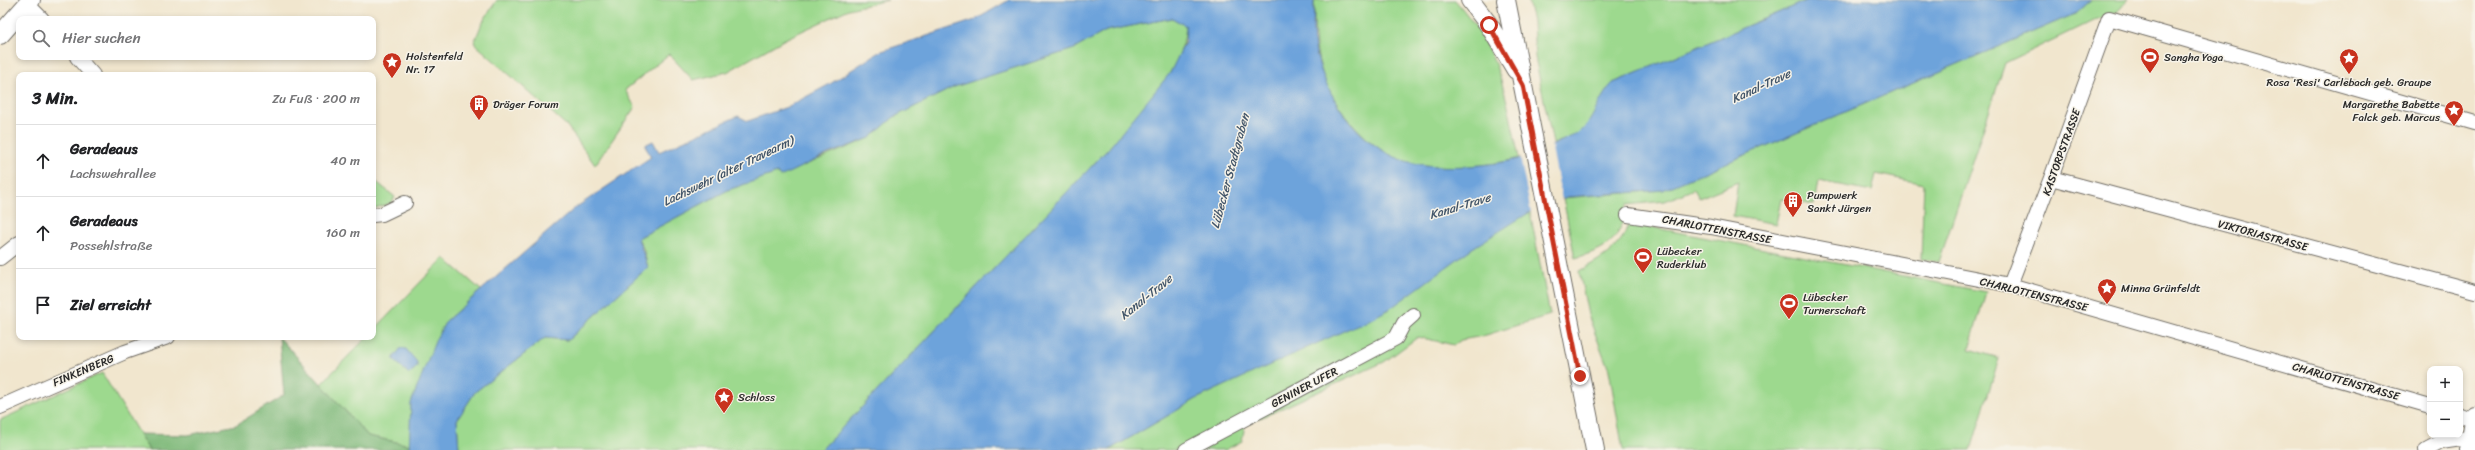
<!DOCTYPE html>
<html lang="de">
<meta charset="utf-8">
<style>
body{margin:0;font-family:Sriracha,sans-serif;background:#f2f2f2;color:#202124}
.controls{position:absolute;right:12px;bottom:12px;display:grid;overflow:hidden;border-radius:8px;box-shadow:0 2px 6px #0003}
.controls button{width:36px;height:36px;display:grid;place-items:center;padding:0;border:0;border-bottom:1px solid #e0e0e0;background:#fff;color:#202124;font:20px sans-serif}
.stop{position:absolute;width:12px;height:12px;margin:-9px;border:3px solid #c8321e;border-radius:50%;background:#fff}
.stop.end{background:#c8321e;border-color:#fff;box-shadow:0 1px 4px #0008}
.list{margin:0;padding:0;list-style:none}
h2{display:flex;justify-content:space-between;align-items:center;height:52px;margin:0;padding:0 16px;font-size:17px}
h2 small{font-size:13px;font-weight:400;color:#757577}
.list li{display:grid;grid-template-columns:26px 1fr auto;gap:12px;align-items:center;box-sizing:border-box;height:72px;padding:0 16px;border-top:1px solid #e0e0e0}
.list b{display:block;font-size:15px;white-space:nowrap}
.list p{margin:0;font-size:13px;white-space:nowrap;color:#757577}
.list em{font-size:13px;font-style:normal;color:#757577}
.icon{flex:none;width:22px;height:22px;fill:none;stroke:currentColor;stroke-width:2;stroke-linecap:round;stroke-linejoin:round}
.map{position:relative;flex:none;width:2475px;height:450px;overflow:hidden}
.search{position:absolute;background:#fff;box-shadow:0 2px 6px #0003;left:16px;top:16px;width:360px;height:44px;display:flex;align-items:center;gap:10px;box-sizing:border-box;padding:0 14px;border-radius:8px;color:#757577;font-size:15px}
.panel{position:absolute;background:#fff;box-shadow:0 2px 6px #0003;left:16px;top:72px;width:360px;height:268px;border-radius:8px}
.map>svg:first-child{display:block}
.green{fill:#9dd98e;stroke:#64825c}
.forest{fill:#7eb979;stroke:#547252}
.water{fill:#6da3db;stroke:#4c6783}
.pier{fill:#f1e6ce}
.lines{fill:none;stroke-linecap:round;stroke-linejoin:round}
.minor-casing{stroke:#706c64;stroke-width:16}
.major-casing{stroke:#706c64;stroke-width:20}
.minor{stroke:#fff;stroke-width:14}
.major{stroke:#fff;stroke-width:18}
.route{stroke:#c8321e;stroke-width:5}
.labels{text-anchor:middle;stroke-width:3;stroke-linejoin:round;paint-order:stroke}
.poi-label{font-size:11px;fill:#2b2b2b;stroke:#f7f3e8;text-anchor:start}
.street-label{font-size:11px;fill:#2b2b2b;stroke:#f7f3e8}
.water-label{font-size:12px;font-style:italic;fill:#425569;stroke:#f7f3e8}
</style>
<div class="map">
<svg width="2475" height="450" viewBox="0 0 2475 450">
<rect width="100%" height="100%" fill="#f7f3e8"/>
<filter id="ink" filterUnits="userSpaceOnUse"><feTurbulence type="fractalNoise" baseFrequency=".025" numOctaves="2"/><feDisplacementMap in="SourceGraphic" scale="8" xChannelSelector="R" yChannelSelector="G"/><feConvolveMatrix kernelMatrix="1 2 1 2 8 2 1 2 1" color-interpolation-filters="sRGB"/></filter>
<filter id="wash" filterUnits="userSpaceOnUse"><feTurbulence type="fractalNoise" baseFrequency=".012" numOctaves="4" result="noise"/><feDisplacementMap in="SourceGraphic" scale="16" xChannelSelector="R" yChannelSelector="G"/><feGaussianBlur stdDeviation="0.9" result="paint"/><feColorMatrix in="noise" values="0 0 0 0 0 0 0 0 0 0 0 0 0 0 0 0 0 1.4 0 .05"/><feComposite in="paint" operator="in"/></filter>
<g filter="url(#wash)">
<rect width="100%" height="100%" fill="#f1e6ce"/>
<path class="green" d="M497,0H888L849,9L785,39L727,72L693,80L669,54L625,90L635,107L595,165L567,126L474,43L482,23Z
M1314,0H1455C1500,51 1506,95 1519,158C1486,168 1428,171 1396,158C1364,144 1330,102 1321,69C1314,46 1314,24 1314,0Z
M1528,0H1808L1613,83C1603,96 1592,126 1579,134C1571,138 1561,141 1553,144L1535,57L1533,22Z
M2091,0H2128L2117,12L2094,20L2005,63L1939,262L1921,259L1924,184L1876,174L1872,191L1818,181L1814,205L1781,199L1776,224L1733,216L1738,182L1699,198L1694,189L1665,201L1627,205C1621,240 1608,249 1575,258L1563,198L1663,190L2077,13Z
M1172,18L1186,26C1183,73 1138,113 1109,148L821,450H459L457,420L475,392L545,338L568,340L648,267L643,248L638,238L728,190L777,173L779,176L870,138L894,117L954,87L1074,49L1106,31Z
M373,179L395,197L391,203L373,209Z
M1530,212L1550,315L1483,336L1461,340L1454,345L1418,337L1384,362L1245,425L1242,441L1225,450H1109L1198,398L1359,323L1360,325C1419,291 1470,244 1530,212Z
M1630,223L1986,292L1969,349L1999,358L1971,450H1623L1609,370L1588,315L1579,271C1601,259 1620,249 1630,223Z
M444,258L481,290L446,321L436,339L410,445L368,436L321,384L367,337H373V331Z
M102,373L149,450H0V420Z"/>
<path class="forest" d="M279,337L368,436L410,445V450H149L139,434L188,435L236,425L284,395Z"/>
<path class="water" d="M1009,0H1314C1314,14 1312,29 1314,42C1321,88 1352,138 1395,157C1425,171 1477,167 1509,161C1533,157 1557,142 1579,133C1595,120 1598,97 1613,83L1808,0H2091L2077,13L1663,190L1567,197L1530,212L1471,249L1391,308L1360,325L1359,324L1198,398L1109,450H821L1109,148L1170,73L1185,42L1186,26L1172,18L1106,31L1074,49L954,87L894,117L870,138L828,154L780,177L777,173L728,190L638,238L648,267L568,340L545,338L475,392L457,420L459,450H409L411,403L436,339L446,321L575,208L651,157L645,145L653,141L659,152L738,116L748,121L787,107L830,84L879,52L975,20Z
M401,348L406,349L417,362V367L409,374L394,360V357Z"/>
<path class="pier" d="M1551,143L1562,200L1531,213L1520,156Z"/>
</g>
<g filter="url(#ink)">
<g class="lines">
<g class="minor-casing">
<path id="minor" d="M28,5L42,19
M77,57L93,75
M2051,178L2475,291
M373,215L382,214L405,203
M1628,215L1711,227L2010,285L2430,406
M0,258L19,243
M2010,285L2051,178L2109,18L2475,123
M0,407L125,352L168,337
M2460,415L2474,421
M1186,450L1396,338L1404,323L1413,315
M2426,450L2441,442L2475,437"/>
</g>
<g class="major-casing">
<path id="major" d="M1470,0L1489,25L1516,70
M1506,0L1595,450
M0,35L31,0
M2469,450L2475,416"/>
</g>
<use href="#minor" class="minor"/>
<use href="#major" class="major"/>
</g>
</g>
<g class="lines" filter="url(#ink)">
<path class="route" d="M1489,25L1523,85L1580,376"/>
</g>
<defs>
<g id="stadium-pin" transform="scale(1)"><path d="M0 17L-7.5 6A9.5 9.5 0 1 1 7.5 6Z" fill="#c8321e" stroke="#f7f3e8"/><path d="M0-5a6.5 5 0 1 0 0 10a6.5 5 0 1 0 0-10ZM-3.5-1.8h7v3.6h-7Z" fill="#fff"/></g>
<g id="sight-pin" transform="scale(1)"><path d="M0 17L-7.5 6A9.5 9.5 0 1 1 7.5 6Z" fill="#c8321e" stroke="#f7f3e8"/><path d="M0-6L1.8-2.2L6-1.7L2.9 1.2L3.7 5.4L0 3.3L-3.7 5.4L-2.9 1.2L-6-1.7L-1.8-2.2Z" fill="#fff"/></g>
<g id="building-pin" transform="scale(1)"><path d="M0 17L-7.5 6A9.5 9.5 0 1 1 7.5 6Z" fill="#c8321e" stroke="#f7f3e8"/><path d="M-4-6H4V6H1V3H-1V6H-4ZM-2.5-4.3h1.7v1.8h-1.7ZM.8-4.3h1.7v1.8H.8ZM-2.5-1h1.7V.8h-1.7ZM.8-1h1.7V.8H.8Z" fill="#fff"/></g>
</defs>
<g fill-rule="evenodd">
<use href="#stadium-pin" x="2150" y="57"/>
<use href="#sight-pin" x="2349" y="58"/>
<use href="#sight-pin" x="392" y="62"/>
<use href="#building-pin" x="479" y="104"/>
<use href="#sight-pin" x="2454" y="110"/>
<use href="#building-pin" x="1793" y="201"/>
<use href="#stadium-pin" x="1643" y="257"/>
<use href="#sight-pin" x="2107" y="288"/>
<use href="#stadium-pin" x="1789" y="303"/>
<use href="#sight-pin" x="724" y="397"/>
</g>
<g class="labels">
<g class="poi-label">
<text x="406" y="60">Holstenfeld<tspan x="406" dy="13">Nr. 17</tspan></text>
<text x="2164" y="61">Sangha Yoga</text>
<text x="2349" y="86" text-anchor="middle">Rosa 'Resi' Carlebach geb. Graupe</text>
<text x="493" y="108">Dräger Forum</text>
<text x="2440" y="108" text-anchor="end">Margarethe Babette<tspan x="2440" dy="13">Falck geb. Marcus</tspan></text>
<text x="1807" y="199">Pumpwerk<tspan x="1807" dy="13">Sankt Jürgen</tspan></text>
<text x="1657" y="255">Lübecker<tspan x="1657" dy="13">Ruderklub</tspan></text>
<text x="2121" y="292">Minna Grünfeldt</text>
<text x="1803" y="301">Lübecker<tspan x="1803" dy="13">Turnerschaft</tspan></text>
<text x="738" y="401">Schloss</text>
</g>
<g class="street-label">
<text transform="translate(2061 152) rotate(-70)" y="4">KASTORPSTRASSE</text>
<text transform="translate(1717 229) rotate(11)" y="4">CHARLOTTENSTRASSE</text>
<text transform="translate(2263 235) rotate(15)" y="4">VIKTORIASTRASSE</text>
<text transform="translate(2034 294) rotate(14)" y="4">CHARLOTTENSTRASSE</text>
<text transform="translate(83 370) rotate(-23)" y="4">FINKENBERG</text>
<text transform="translate(2346 381) rotate(16)" y="4">CHARLOTTENSTRASSE</text>
<text transform="translate(1304 387) rotate(-28)" y="4">GENINER UFER</text>
</g>
<g class="water-label">
<text transform="translate(1761 86) rotate(-25)" y="4">Kanal-Trave</text>
<text transform="translate(728 171) rotate(-26)" y="4">Lachswehr (alter Travearm)</text>
<text transform="translate(1230 171) rotate(-75)" y="4">Lübecker Stadtgraben</text>
<text transform="translate(1460 206) rotate(-17)" y="4">Kanal-Trave</text>
<text transform="translate(1146 297) rotate(-39)" y="4">Kanal-Trave</text>
</g>
</g>
</svg>
<div class="controls">
<button>+</button>
<button>−</button>
</div>
<div class="stop" style="left:1489px;top:25px"></div>
<div class="stop end" style="left:1580px;top:376px"></div>
<div class="search"><svg class="icon" aria-label="search" viewBox="0 0 24 24"><circle cx="10" cy="10" r="6"/><path d="M15 15l6 6"/></svg>Hier suchen</div>
<section class="panel">
<h2>3 Min.<small>Zu Fuß · 200 m</small></h2>
<ul class="list">
<li><svg class="icon" aria-label="ahead" viewBox="0 0 24 24"><path d="M12 20V5M6 11l6-6 6 6"/></svg><div><b>Geradeaus</b><p>Lachswehrallee</p></div><em>40 m</em></li>
<li><svg class="icon" aria-label="ahead" viewBox="0 0 24 24"><path d="M12 20V5M6 11l6-6 6 6"/></svg><div><b>Geradeaus</b><p>Possehlstraße</p></div><em>160 m</em></li>
<li><svg class="icon" aria-label="arrive" viewBox="0 0 24 24"><path d="M6 21V4h12l-3 4 3 4H6"/></svg><div><b>Ziel erreicht</b></div></li>
</ul>
</section>
</div>
